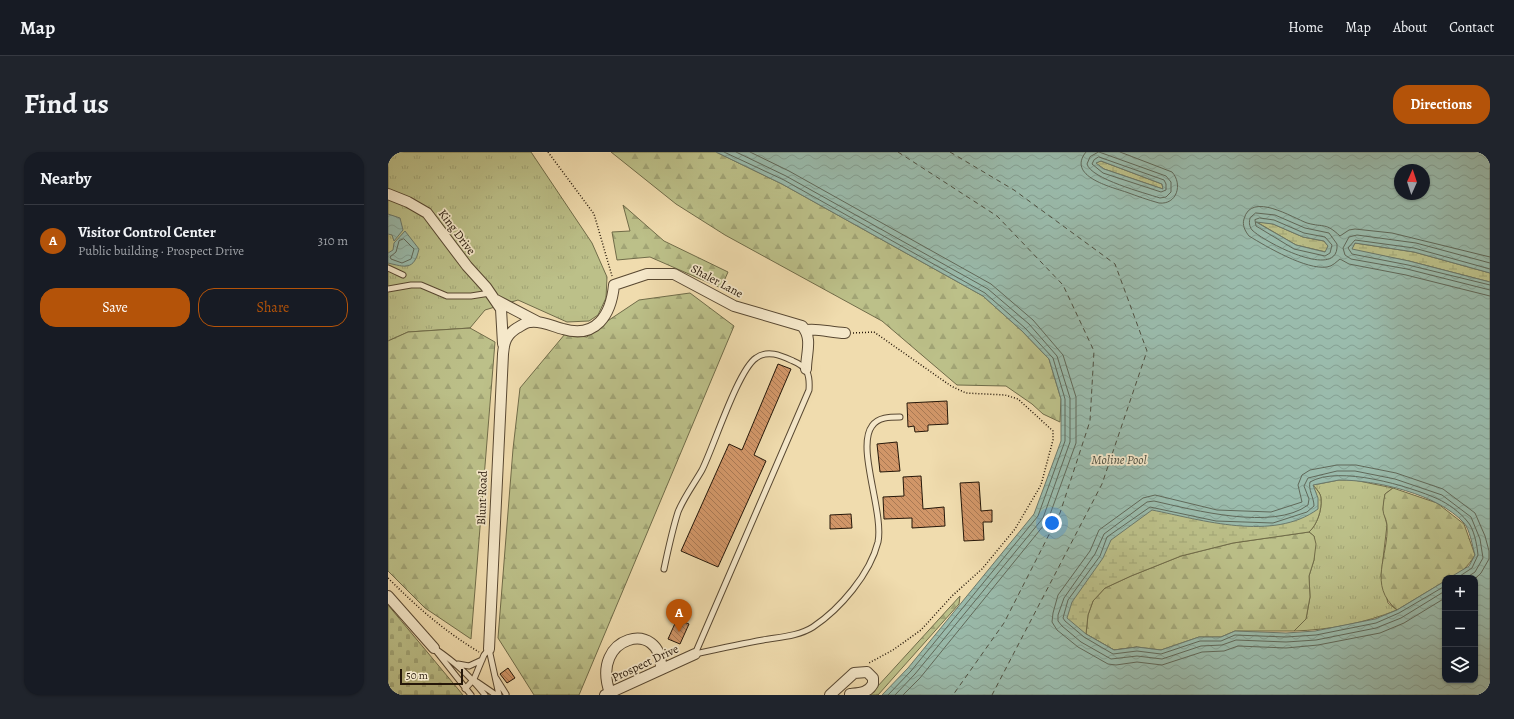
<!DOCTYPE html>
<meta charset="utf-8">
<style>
body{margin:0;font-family:Alegreya,serif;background:#20242c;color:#f1f3f6}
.controls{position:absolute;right:12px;bottom:12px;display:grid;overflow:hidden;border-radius:8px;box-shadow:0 1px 3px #0004}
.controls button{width:36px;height:36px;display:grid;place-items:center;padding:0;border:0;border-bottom:1px solid #363941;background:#171b24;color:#f1f3f6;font:20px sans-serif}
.compass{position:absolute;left:1006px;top:12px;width:36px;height:36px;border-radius:50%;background:#171b24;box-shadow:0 1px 3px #0004;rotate:3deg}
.scale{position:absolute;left:12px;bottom:10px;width:63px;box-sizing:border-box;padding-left:4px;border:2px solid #251709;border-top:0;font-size:11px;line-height:14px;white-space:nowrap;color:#251709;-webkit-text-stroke:3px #f5e8ca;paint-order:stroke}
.you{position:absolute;left:664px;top:371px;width:14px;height:14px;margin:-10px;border:3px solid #fff;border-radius:50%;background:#1a73e8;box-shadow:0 0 0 6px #1a73e833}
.badge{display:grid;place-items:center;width:26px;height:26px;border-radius:50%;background:#b45309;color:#fff;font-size:13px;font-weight:700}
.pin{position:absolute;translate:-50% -33px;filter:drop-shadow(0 1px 2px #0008)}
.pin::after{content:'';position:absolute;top:21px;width:14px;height:12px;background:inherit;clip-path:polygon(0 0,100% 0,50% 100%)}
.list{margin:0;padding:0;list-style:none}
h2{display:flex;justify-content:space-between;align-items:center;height:52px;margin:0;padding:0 16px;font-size:17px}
h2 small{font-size:13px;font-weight:400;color:#9ea1a6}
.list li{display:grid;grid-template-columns:26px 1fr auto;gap:12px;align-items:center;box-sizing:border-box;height:72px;padding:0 16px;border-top:1px solid #363941}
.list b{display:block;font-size:15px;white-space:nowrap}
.list p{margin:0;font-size:13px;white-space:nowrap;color:#9ea1a6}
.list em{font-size:13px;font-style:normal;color:#9ea1a6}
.actions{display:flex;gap:8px;padding:12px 16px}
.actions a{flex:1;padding:9px 0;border:1px solid #b45309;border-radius:16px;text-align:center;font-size:14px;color:#b45309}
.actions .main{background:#b45309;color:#fff}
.icon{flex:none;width:22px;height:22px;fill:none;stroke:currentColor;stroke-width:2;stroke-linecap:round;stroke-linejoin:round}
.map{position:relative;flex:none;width:1102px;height:543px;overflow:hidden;border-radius:16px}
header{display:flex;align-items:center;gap:24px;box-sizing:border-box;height:56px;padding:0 20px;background:#171b24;border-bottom:1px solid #363941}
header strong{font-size:19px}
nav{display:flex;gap:22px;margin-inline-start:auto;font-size:14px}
.intro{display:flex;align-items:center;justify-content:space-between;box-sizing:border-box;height:96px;padding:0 24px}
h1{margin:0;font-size:28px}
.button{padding:10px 18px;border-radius:16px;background:#b45309;color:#fff;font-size:14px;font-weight:700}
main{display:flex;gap:24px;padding:0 24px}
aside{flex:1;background:#171b24;border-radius:16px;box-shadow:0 1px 3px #0004}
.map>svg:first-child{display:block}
.grass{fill:url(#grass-tufts);stroke:#706c49}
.forest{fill:url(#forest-firs);stroke:#706c49}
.wetland{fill:url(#wetland-marsh);stroke:#706c49}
.cemetery{fill:url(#cemetery-stones);stroke:#706c49}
.water{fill:url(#water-waves);stroke:#6b796b;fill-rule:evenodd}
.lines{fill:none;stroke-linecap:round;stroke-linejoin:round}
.shore{stroke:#60695a;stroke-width:1}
.ferry{stroke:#4e5042;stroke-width:1;stroke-dasharray:5 4;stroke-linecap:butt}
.building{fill:url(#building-back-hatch);stroke:#251709}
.lane-casing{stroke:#584832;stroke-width:7}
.street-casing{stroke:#584832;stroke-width:12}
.path{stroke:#251709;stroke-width:1.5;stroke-dasharray:1 2;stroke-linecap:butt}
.lane{stroke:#f5e8ca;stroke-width:5}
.street{stroke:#f5e8ca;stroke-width:10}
.labels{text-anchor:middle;stroke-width:3.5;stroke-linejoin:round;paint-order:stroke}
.street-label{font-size:12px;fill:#251709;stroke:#f5e8ca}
.water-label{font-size:13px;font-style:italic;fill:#4e5042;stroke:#f5e8ca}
</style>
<header>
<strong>Map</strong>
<nav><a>Home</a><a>Map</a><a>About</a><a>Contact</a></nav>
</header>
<div class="intro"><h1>Find us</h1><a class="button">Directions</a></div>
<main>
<aside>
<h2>Nearby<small></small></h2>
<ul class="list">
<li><span class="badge">A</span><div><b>Visitor Control Center</b><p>Public building · Prospect Drive</p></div><em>310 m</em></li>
</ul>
<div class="actions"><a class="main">Save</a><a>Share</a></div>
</aside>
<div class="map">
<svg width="1102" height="543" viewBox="0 0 1102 543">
<defs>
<pattern id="grass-tufts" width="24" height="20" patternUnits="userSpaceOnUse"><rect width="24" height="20" fill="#bcc089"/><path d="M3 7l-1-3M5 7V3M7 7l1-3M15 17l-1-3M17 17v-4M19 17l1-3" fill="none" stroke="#a1a475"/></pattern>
<pattern id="forest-firs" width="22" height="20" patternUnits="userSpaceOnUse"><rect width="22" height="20" fill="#bcc089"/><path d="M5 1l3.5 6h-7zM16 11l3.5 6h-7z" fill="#a1a475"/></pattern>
<pattern id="wetland-marsh" width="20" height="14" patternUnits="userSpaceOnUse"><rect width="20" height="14" fill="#bcc089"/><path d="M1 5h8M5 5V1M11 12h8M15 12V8" fill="none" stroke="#a1a475"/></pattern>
<pattern id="cemetery-stones" width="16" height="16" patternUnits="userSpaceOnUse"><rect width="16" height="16" fill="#bcc089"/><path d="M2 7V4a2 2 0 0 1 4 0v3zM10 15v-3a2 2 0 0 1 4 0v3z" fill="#a1a475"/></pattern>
<pattern id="water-waves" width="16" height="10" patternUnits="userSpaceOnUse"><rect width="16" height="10" fill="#9abbac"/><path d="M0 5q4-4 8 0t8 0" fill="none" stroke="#85a093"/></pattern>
<pattern id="building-back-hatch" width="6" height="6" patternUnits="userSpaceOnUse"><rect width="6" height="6" fill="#d19668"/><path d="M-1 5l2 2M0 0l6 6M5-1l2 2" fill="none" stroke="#a97954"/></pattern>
</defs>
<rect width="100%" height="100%" fill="#f0dcae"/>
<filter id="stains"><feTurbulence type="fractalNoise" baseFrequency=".005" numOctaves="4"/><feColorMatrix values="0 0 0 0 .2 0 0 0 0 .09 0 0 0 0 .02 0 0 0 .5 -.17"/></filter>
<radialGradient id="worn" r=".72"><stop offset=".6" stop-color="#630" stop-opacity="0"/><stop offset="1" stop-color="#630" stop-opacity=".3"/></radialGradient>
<path class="grass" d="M0,0H143L204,91L219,125L218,146L210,163L201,169L179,170L130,148L97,158L82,176L20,180L0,189Z
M951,328H966L1005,336L997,342L995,357L999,373L993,424L1000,451L1009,458C977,471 941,478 906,479L918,467L922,445L921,424L926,408V384L921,380C929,373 934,358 933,347C933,341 928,337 925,333Z"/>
<path class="forest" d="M223,0H328L394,32L595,144L634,179L661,207L673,247L672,270L655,262L644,252L618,234L569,233L494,169L337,83L288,52Z
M235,53L276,89L340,120L333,136L262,105L229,108L224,80L242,79Z
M302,141L346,174L191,543H146L110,486L125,297L132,236L177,182L199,185L218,170L251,148Z
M82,176L107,190L83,487L37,456L0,419V189L20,180Z
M1005,336L1049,351L1076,372L1087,403C1081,413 1070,426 1057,426V429L1009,458C979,433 1001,404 999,373C999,368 995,363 995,358C995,353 996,347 997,342Z
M921,380L926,384L928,392L926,408L921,424L922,445L918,467L906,479H847L833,485H811L773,498L749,495L726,498L698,482L700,463L705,449L717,436L743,424L793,404L845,391Z
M572,444L571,452L490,543H477L489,535Z"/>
<path class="wetland" d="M713,9L774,32L775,37L716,17L707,11Z
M867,69L885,72L915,85L936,89L940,94L938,100L908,93Z
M967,91L1026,100L1102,121V130L1021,109L963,98Z
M925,333C928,337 933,341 933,347C934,358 929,373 921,380L845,391L793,404L743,424L717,436L705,449L700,463L698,482L726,498L749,495L732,504L669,471L735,344Z"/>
<path class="cemetery" d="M0,453L75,543H0Z"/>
<path class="water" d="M328,0H1102V121L1026,100L967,91L964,97L1021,109L1102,130V543H494L520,516L646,362L673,289V247L661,207L634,179L595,144L394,32ZM713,9L774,32L775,37L716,17L708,11ZM1012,18H1036V42H1012ZM868,70L885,72L915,85L936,89L940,94L937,100L908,93ZM951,328C988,328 1050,342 1076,371C1082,378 1084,393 1087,403L1081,414L1061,426H1087V528H1057V429L1009,458L987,467L927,479L898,481L847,479L833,485H811L773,498L749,495L726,498L698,482L679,466L684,450L715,406L723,388L764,358C814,368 885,390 930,357V346L925,333Z
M0,62L12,66L15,78L6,89L4,83L0,82Z
M17,79L31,97C26,119 17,115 0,111V101L5,98L6,91Z"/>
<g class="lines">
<path class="shore" d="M336,0L396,28L597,141L637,176L665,206L677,247V289L650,364L523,519L500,543
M348,0L398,24L600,137L641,172L669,204L682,246V290L655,366L527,522L507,543
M362,0L401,19L603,132L645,168L675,203L688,245V291L660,368L532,526L515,543
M698,0C678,24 723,35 738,40C749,44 760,48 771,51C789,53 795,32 784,20L732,0
M711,0L778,24L783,30V40L778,45L772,46C757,41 703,27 699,12L702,5Z
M711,5L776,28L778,32V38L773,40L715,21L704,12L706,8Z
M868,61L887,63L917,76L941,81L949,92C952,130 876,90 864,78C861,74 861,70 862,66Z
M872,66L886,68L916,81L937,85L944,93L942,101L937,104L906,97L868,74L867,68Z
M16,87L26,97L23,107L14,111L3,107L2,105L8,100L11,89Z
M1102,105L1004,81L967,77L961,78L952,84C937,70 937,76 919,71C905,66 863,39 856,67C854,73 857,79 861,84C879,95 918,118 939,115C945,114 948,110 952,107L961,112L1018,123L1102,144
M1102,111L1028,91L969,83L961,85L955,96L957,103L963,107L1019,117L1102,138
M1102,117L1026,96L967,88L960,96L964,102L1020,113L1102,133
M1057,434L1011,461L988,471L928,483L898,485L847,483L833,489H812L773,502L749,499L725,502L696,485L677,469L675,466L680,448L712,404L719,385L762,355L828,369L885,371L919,360L926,354C926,346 920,337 922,330C951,313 1021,334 1050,347C1059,351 1073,361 1079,369C1086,376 1089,393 1090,403L1084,416L1069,426
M1057,439L1013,466L988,476L928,488L898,490L848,488L834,493L813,494L774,507L749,504L723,507L693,490L674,474L670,469V463L676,446L707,402L716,382L759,350L766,349C806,358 885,379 920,353L921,347L916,334L920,326L949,319H967L1007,327L1054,343L1083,365L1092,387L1095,406L1087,420L1078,426
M1057,446L1016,471L992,481L930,493L898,496L850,494L836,499L814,500L774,513L749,510L728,513L720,512L690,495L669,478L664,470L665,461L670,443L702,399L711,378L755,346L767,343L829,358L883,360L914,350L910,333L914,323L922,318L949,313H968L1008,321L1055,337L1087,361L1097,384L1101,399V407L1093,421L1087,427"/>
<path class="ferry" d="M510,0L609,64L675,133L706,199L702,269L672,361L616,471L565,543
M562,0L626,38L727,112L759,199L714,332L604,543"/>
</g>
<path class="building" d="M390,212L403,217L366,303L378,309L330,415L293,399L341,292L354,298Z
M559,249L560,272L540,273V279L527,280L526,274L520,275L519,251Z
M509,290L512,319L492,320L489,292Z
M533,324L535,357L556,355L557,374L524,376V366L496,367L495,345L516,344L515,325Z
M591,330L593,359L604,358V370H595L596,388L576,389L572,331Z
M463,362L464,376L442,377V363Z
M289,467L301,472L292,492L280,487Z
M120,516L127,526L119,531L112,522Z"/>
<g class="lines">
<g class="lane-casing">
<path id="lane" d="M0,116L15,123
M0,137L23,133H33L59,144H83L102,141
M276,417C280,398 284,379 290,360C296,345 306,332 314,318C326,294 350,218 368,206C380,197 394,204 405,209C420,215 422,223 421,238L307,502
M46,496C68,511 81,523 97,543
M49,500L83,543
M307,502C330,497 353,492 375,488C392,485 411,484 425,475C452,457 482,422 490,390C496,360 468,295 484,274C490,265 502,265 512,265
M70,512L81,514L94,508
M108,526L118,542
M89,530L108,543
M77,537L86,527L96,503L101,497L111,543"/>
</g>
<g class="street-casing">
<path id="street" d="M0,42L20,50L39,61L79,114L98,135L113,157L115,192
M108,148L150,170
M418,178C431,176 444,181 457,181
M0,444L46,496
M101,497L115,202C116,190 118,183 129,176C133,174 138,170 142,170C153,168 166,175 175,177C208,187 223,163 226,133L259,122H286L346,154L414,174C425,186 418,202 418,217
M222,541C201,483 275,466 273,517
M217,543L307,502
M442,543L466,521L479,520L485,526V532C480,541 472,541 462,542"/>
</g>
<path class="path" d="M160,0L206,62L224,124
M465,181L486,180L563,234L578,241L617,243L630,247L665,279V288L653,333L627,377L594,417L564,444L533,478L505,498L481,511
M0,426C29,455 56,479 91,500"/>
<use href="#lane" class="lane"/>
<use href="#street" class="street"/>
</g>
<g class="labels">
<g class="street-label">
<text transform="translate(69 80) rotate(53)" y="4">King Drive</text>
<text transform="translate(329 129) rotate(28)" y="4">Shaler Lane</text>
<text transform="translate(94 346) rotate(-88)" y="4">Blunt Road</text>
<text transform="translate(257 511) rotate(-25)" y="4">Prospect Drive</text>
</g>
<g class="water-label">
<text x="731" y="312">Moline Pool</text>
</g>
</g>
<rect width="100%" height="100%" filter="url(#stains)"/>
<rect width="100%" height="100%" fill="url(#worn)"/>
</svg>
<div class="controls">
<button>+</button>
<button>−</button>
<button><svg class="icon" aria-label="layers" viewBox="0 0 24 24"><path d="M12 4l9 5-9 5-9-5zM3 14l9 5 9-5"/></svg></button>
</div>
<svg class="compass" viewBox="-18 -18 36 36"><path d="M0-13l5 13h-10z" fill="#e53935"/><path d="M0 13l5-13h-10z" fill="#9ea1a6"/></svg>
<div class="scale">50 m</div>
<div class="you"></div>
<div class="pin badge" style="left:291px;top:480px">A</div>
</div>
</main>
